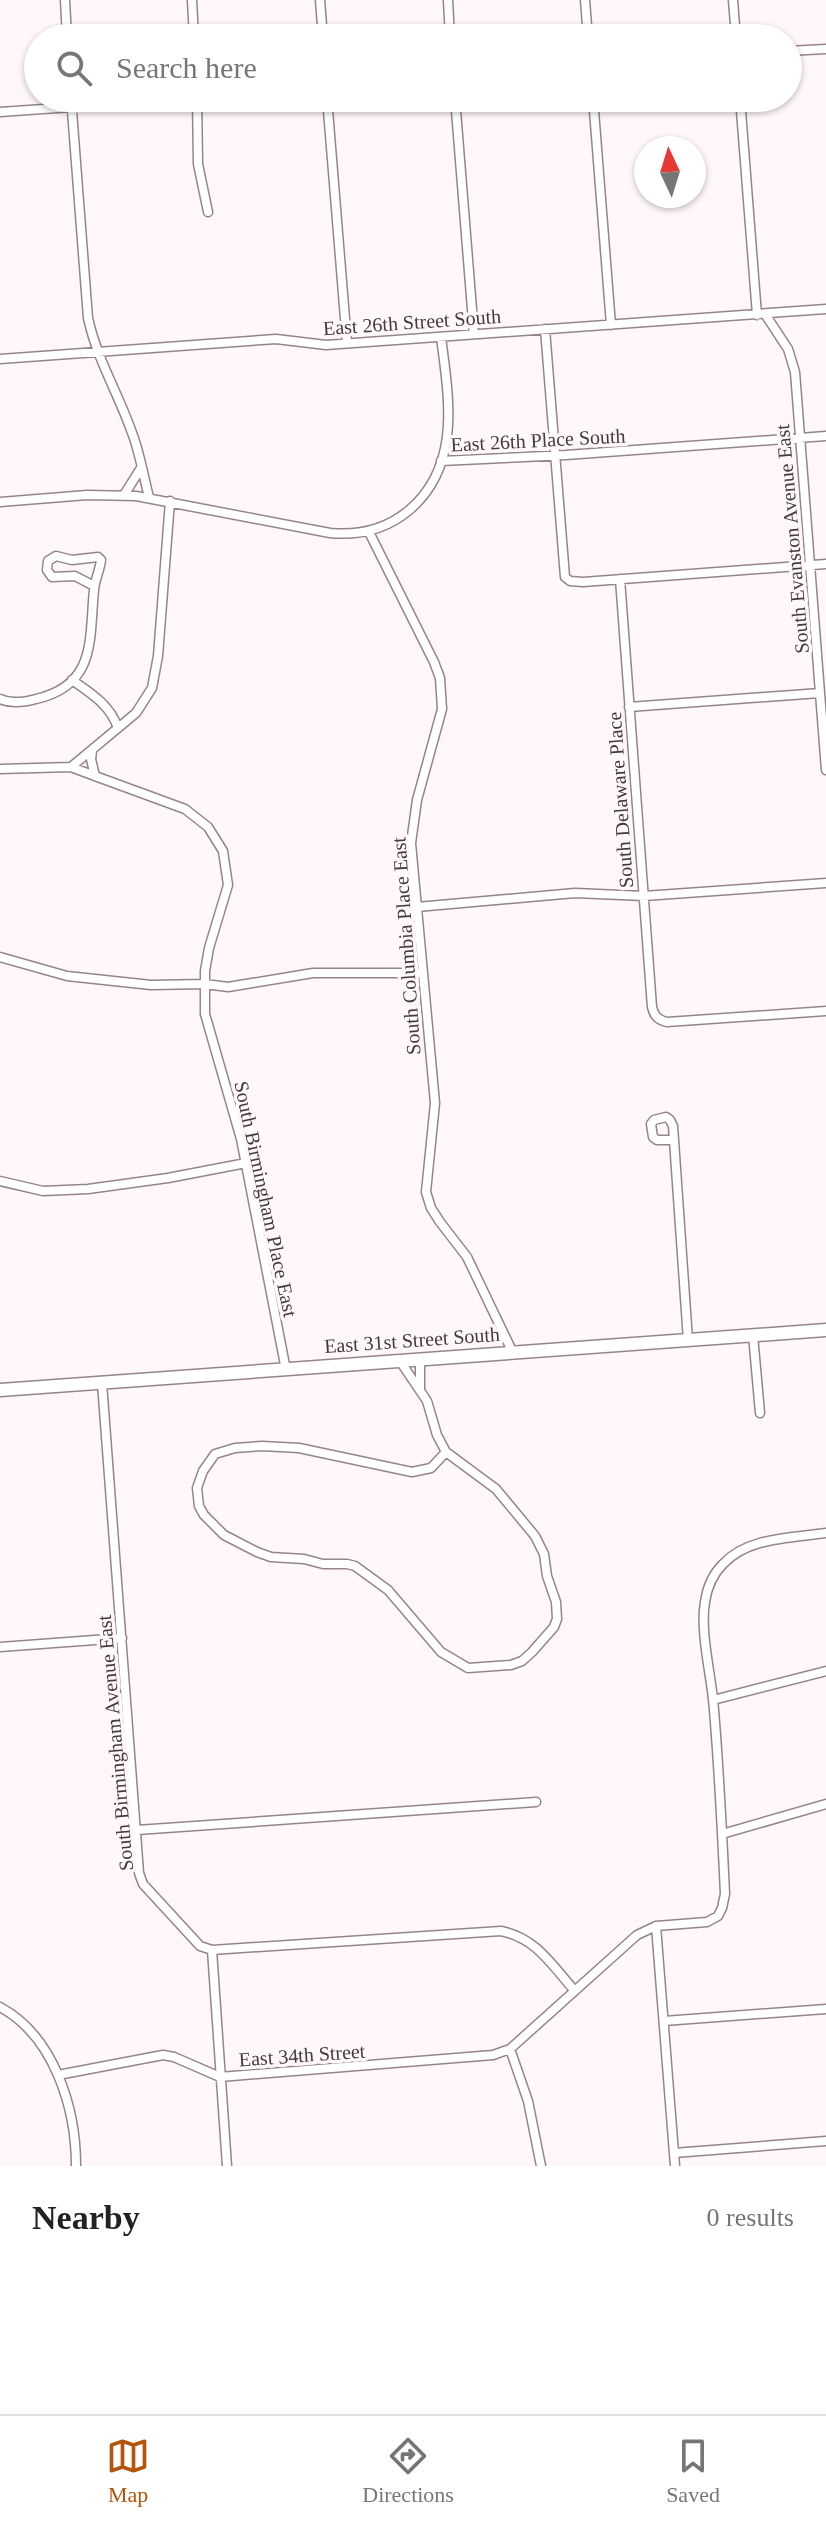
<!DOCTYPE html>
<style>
body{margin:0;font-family:Georgia,serif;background:#f6f6f6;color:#222}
.compass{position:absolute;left:634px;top:136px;width:72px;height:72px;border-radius:50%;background:#fff;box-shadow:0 2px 6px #0004;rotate:356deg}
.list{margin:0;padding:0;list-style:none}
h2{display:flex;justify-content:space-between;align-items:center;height:104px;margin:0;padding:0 32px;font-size:34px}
h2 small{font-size:26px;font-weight:400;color:#767676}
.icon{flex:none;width:44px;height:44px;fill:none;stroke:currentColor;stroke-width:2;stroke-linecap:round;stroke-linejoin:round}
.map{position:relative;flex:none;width:826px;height:2166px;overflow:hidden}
.search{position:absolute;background:#fff;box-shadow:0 2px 6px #0004;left:24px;right:24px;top:24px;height:88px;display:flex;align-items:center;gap:20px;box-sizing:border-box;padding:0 28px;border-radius:44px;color:#767676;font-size:30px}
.sheet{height:248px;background:#fff}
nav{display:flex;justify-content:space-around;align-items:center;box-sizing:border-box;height:112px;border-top:2px solid #e0e0e0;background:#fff;font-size:22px;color:#767676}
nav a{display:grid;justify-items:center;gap:4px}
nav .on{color:#b45309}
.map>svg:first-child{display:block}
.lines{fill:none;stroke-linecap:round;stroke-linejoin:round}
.street-casing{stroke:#96848c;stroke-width:11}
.secondary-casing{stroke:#96848c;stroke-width:15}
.street{stroke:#fff;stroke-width:8}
.secondary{stroke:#fff;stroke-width:12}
.labels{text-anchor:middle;stroke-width:7;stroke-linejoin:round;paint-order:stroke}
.street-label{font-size:20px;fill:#423b3e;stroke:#fff7fa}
</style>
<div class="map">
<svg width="826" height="2166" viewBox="0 0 826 2166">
<rect width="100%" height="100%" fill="#fff7fa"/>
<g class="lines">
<g class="street-casing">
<path id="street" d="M65,0L67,38
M192,0L194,38
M320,0L323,38
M448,0L450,38
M585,0L588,38
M733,0L736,38
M788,51L826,49
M71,98L88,318C97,359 117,391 131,430C140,452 143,475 149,497
M197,98L198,164L208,212
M327,98L347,343
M455,98L474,334
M593,98L611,325
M740,98L757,315
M0,112L201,98
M765,314L788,349L795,372L826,770
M545,329L565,577L570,581L583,582L826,564
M0,359L276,339L326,345L826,309
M441,461L566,455L826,436
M124,495L141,468
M0,502L87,495L136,496L330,533C393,539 439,498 447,437C451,404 445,369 441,337
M369,532L434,662L440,678L442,709L417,800L411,843L435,1103L426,1192L431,1208L440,1222L467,1257L513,1353
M620,579L652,1007C654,1016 658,1020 667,1022L826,1011
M72,680C92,694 110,705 118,728
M0,699C11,704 25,702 36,699C97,685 89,639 94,590C95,579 100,570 101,560L98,557L72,560L56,556L48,561L47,570L52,577L75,576L94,586
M629,707L820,693
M92,751L91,759L95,776
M71,767L136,713L152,688L158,656L170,501
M0,769L71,767L95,776L185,809L208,827L223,851L228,885L209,948L205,971V1014L241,1139L286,1370
M417,907L575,893L644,896L826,883
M0,957L67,976L151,985L205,984L228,987L313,973H423
M674,1140H657L653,1137L651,1124L654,1120L666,1117L670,1120L673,1126L688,1340
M0,1181L43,1191L88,1189L168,1178L246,1163
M753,1335L760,1413
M400,1361L427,1401L437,1435L446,1452
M102,1383L139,1873L143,1884L200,1946L212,1950L227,2166
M420,1389V1359
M262,1446L299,1448L412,1472L431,1468L446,1452L496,1489L535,1536L544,1554L547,1576L556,1602L557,1619L554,1627L532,1652L522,1661L511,1665L468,1668L441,1652L388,1590L355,1566L347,1564H323L304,1559L271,1557L257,1552L224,1535L204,1515L199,1506L197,1488L203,1471L215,1454L235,1448Z
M0,1647L122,1638
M713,1700L826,1671
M137,1830L536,1802
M722,1834L826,1804
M656,1926L675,2166
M212,1950L501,1931C536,1938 551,1964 574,1990
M0,2007C54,2036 76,2108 76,2166
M664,2021L826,2009
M510,2049L528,2101L541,2166
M58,2075L163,2055L174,2057L220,2077L493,2055L510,2049L637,1935L656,1926L707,1922L718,1916L722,1908L725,1894C722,1829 719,1764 713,1699C710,1671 700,1629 705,1602C707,1588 713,1574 723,1564C748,1537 792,1538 826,1533
M674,2153L826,2141"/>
</g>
<g class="secondary-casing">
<path id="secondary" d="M0,1390L826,1330"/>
</g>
<use href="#street" class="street"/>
<use href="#secondary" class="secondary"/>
</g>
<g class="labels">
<g class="street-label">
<text transform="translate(412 322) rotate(-4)" y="7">East 26th Street South</text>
<text transform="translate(538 440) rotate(-3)" y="7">East 26th Place South</text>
<text transform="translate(792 539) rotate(-95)" y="7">South Evanston Avenue East</text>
<text transform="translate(620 800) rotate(-94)" y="7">South Delaware Place</text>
<text transform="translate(406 946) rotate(-94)" y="7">South Columbia Place East</text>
<text transform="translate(266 1199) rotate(78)" y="7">South Birmingham Place East</text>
<text transform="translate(412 1340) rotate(-4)" y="7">East 31st Street South</text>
<text transform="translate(115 1743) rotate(-95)" y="7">South Birmingham Avenue East</text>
<text transform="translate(302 2055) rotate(-4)" y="7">East 34th Street</text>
</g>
</g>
</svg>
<svg class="compass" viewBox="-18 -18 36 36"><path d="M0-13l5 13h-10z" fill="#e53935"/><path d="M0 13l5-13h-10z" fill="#767676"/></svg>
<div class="search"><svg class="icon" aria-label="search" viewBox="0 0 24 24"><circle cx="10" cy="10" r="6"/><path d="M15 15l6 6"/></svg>Search here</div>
</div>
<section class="sheet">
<h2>Nearby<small>0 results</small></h2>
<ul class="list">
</ul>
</section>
<nav>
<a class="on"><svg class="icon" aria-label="map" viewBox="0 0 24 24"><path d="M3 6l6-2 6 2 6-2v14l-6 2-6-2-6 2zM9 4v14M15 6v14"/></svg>Map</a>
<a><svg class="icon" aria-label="directions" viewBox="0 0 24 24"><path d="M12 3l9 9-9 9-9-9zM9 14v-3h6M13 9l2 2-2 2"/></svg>Directions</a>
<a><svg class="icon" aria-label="saved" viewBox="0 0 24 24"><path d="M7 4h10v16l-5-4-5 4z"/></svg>Saved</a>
</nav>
